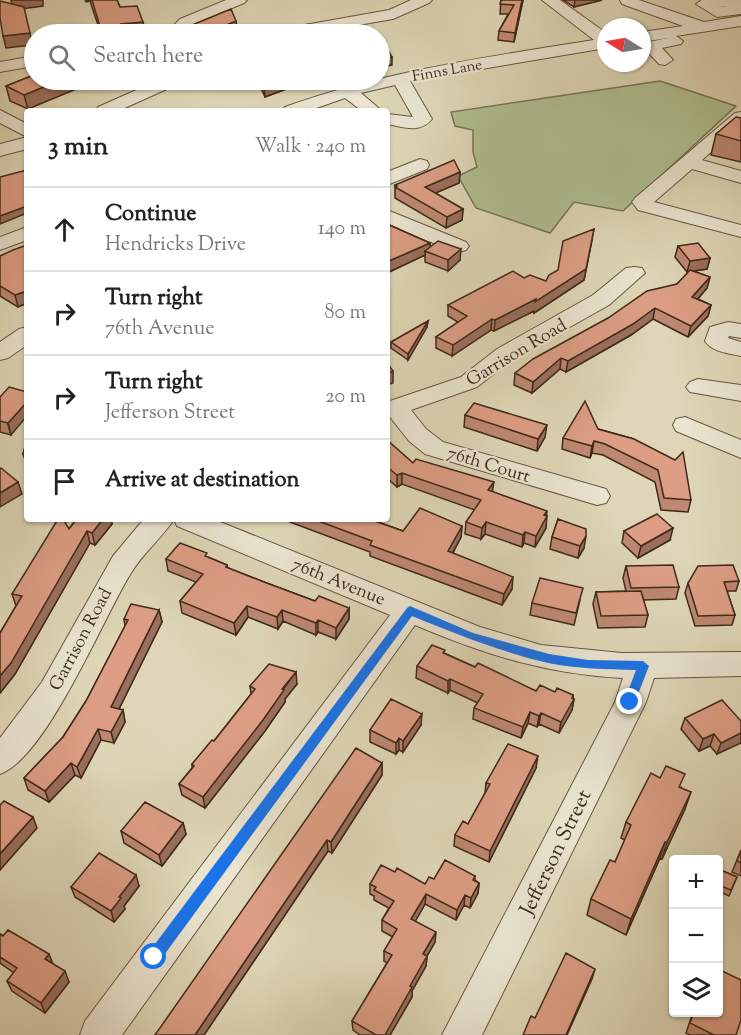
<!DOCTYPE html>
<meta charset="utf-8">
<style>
body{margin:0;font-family:"Sorts Mill Goudy",serif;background:#f2f2f2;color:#222}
.controls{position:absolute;right:18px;bottom:18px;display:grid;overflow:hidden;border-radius:6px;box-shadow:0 2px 4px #0004}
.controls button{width:54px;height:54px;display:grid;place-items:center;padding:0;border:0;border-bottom:2px solid #e0e0e0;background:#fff;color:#222;font:30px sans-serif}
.compass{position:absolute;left:597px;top:18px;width:54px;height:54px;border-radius:50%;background:#fff;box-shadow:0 2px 4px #0004;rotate:281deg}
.stop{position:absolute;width:18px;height:18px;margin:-14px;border:4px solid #1a73e8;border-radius:50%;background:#fff}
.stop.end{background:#1a73e8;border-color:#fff;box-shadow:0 2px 6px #0008}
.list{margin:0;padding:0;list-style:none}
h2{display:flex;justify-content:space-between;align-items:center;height:78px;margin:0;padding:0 24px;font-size:26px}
h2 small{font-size:20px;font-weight:400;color:#767676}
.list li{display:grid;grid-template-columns:39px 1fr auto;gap:18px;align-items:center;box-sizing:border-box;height:84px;padding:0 24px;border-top:2px solid #e0e0e0}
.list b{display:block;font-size:22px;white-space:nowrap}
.list p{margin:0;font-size:20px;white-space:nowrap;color:#767676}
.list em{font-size:20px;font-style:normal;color:#767676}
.icon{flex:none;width:33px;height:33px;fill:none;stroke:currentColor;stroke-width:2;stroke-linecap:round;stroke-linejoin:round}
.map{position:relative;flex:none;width:741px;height:1035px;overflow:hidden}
.search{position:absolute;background:#fff;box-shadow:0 2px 4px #0004;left:24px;top:24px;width:366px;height:66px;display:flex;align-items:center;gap:15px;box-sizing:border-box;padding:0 21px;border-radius:33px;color:#767676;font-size:22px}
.panel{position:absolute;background:#fff;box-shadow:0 2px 4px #0004;left:24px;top:108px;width:366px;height:414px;border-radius:6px}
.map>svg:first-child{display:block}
.green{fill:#afbe90;stroke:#777454;stroke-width:1.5}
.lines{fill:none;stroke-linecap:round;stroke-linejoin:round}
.minor-casing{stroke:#675540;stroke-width:2}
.minor{fill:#eae4d0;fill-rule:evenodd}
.wall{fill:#be8872;stroke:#3f2a19;stroke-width:1.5}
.shaded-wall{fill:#9b6f5d;stroke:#3f2a19;stroke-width:1.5}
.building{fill:#dd9e85;stroke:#3f2a19;stroke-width:1.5}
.route{fill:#1a73e8}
.labels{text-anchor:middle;stroke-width:4.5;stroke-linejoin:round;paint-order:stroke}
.far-street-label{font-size:15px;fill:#3f2a19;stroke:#eae4d0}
.street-label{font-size:18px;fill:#3f2a19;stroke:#eae4d0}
.near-street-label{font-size:21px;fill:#3f2a19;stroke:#eae4d0}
</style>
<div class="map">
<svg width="741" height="1035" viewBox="0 0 741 1035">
<rect width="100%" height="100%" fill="#ded6b6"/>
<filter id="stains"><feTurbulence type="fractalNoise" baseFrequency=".00333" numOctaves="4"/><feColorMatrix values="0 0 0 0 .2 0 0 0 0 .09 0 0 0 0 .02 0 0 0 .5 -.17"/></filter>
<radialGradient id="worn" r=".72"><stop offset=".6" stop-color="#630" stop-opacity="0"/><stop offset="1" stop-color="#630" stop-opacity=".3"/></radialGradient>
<path class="green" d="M660,81L736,106L623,211L574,202L550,233L476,208L458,176L477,167L473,152V130L455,126L451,112Z"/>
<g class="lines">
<g class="minor-casing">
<path id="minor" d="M226,0H247L244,3L192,25L182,34H165L180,19Z
M411,0H432L429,3L393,19L306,34H274L282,29L389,10Z
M542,0H560L606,33V48L410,81L432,119C420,134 403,127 387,124V114L413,117L395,85L361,93L382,111H362L345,98L308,111H282L285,107C386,71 487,57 594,40Z
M620,0H639L704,22L741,16V26L676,36L683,41L681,44L662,48L673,60L665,65L659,64L642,46L644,43L668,38L642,42V32L683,26L622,4Z
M702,0H741V4L719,7L741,4V14L717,17L696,4Z
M34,56V66L0,72V62Z
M159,80H180L178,84L118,111H95L98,107Z
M0,110L27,124V137L0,123Z
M741,112V126L702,160L741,171V183L692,169L654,202L741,225V237L638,210L632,202L635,198L735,113Z
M27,137V149L0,156V144Z
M420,159L427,161L429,165L427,169L387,185V172Z
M387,210L466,242L469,246L466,250L459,252L408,234L387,224Z
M27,227V240L0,250V237Z
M634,267L642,268L645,273L609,305L513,359L477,387L411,410L426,429L443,442L606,489L610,496L606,503L597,505L425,454L409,441L390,417L387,418V402L461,377L497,349L593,295L626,268Z
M728,322L741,324V338L729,336L728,338L741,342V356C728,353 712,352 705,341L710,327Z
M27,327V345L8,358L0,360V342L19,329Z
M698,379L741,385V401L690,392L686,387L690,382Z
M685,417L741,440V458L676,431L673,425L676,419Z
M144,519H213L480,627L541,645L622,653L741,652V676L654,678L646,702L482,1035H442L615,702L623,678C546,674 486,655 415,625L122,1035H80L85,1021L390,615L177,526L174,519C162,538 143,553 131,573C103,618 47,757 0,774V738L42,682L113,556Z"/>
</g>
<use href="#minor" class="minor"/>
</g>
<path class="wall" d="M85,0H117L120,7L143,22L145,31L123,34H101L90,1L86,2Z
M501,0H523L514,42L498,40L499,31L508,14H500Z
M563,0H602L574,7Z
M34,75L28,109L10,101L6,86Z
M111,80H149L131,88Z
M260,80H310L265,97L261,88Z
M741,118V162L711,155L716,134Z
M460,172L459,183L435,193L463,209L462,220L446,228L395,198V185Z
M387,224L430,243V247L460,260L448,271L425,262V255L389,272L387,270Z
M592,240L584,280L534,313V311L494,331L491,330L452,356L436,348V337L458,322L448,316V305L524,278L546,281Z
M27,245V303L18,307L0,296V256Z
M678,246L710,258L707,269L693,271L710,277L707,288L698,299L711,305L708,316L688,337L653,319L631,335L566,372L560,369L532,393L514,385L515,373L677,284L689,272H687L675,257Z
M428,321L427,327L408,360L391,348V342Z
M0,397L11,435L0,432Z
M465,415L545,437L537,451L464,427Z
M598,429L634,439L691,500L688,512L661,510L655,482L603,455L592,453L590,458L562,449L563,438Z
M27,440V466L23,454Z
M387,440L413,463L493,492L546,516V528L535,547L524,543L522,547L485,534L481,539L465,534L466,522L475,510L402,484L397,487L387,478Z
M77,519H111L112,524L95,545L90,543L15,674L0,693V633L16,606L12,594Z
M282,519H370L403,531L462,526L461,537L453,553L512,589L502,605L370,556V552Z
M558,519L584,548L578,558L550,549L552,537Z
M624,531L670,540L638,558L622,543Z
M208,557L227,565L228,568L264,582L315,601L349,608V619L336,639L318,632L316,635L283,621L278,629L248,617L236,635L182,613L180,601L196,582L168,571L166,559Z
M626,566L679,587L676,599L643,600L648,615L645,627L598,628L593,604L596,592L626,591L623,578Z
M739,581L736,591H727L735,615L732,625L695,626L685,593L688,583Z
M580,600L574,625L530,615L532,603Z
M159,610L162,622L119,709L123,710L125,722L114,743L101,740L81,778L75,775L49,802L28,790L24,778L63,737L86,701L125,626L124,619Z
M444,653L475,667L536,691L555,692L573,695V698L574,699L572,710L559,733L539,724L537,727L528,723L521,738L473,719L474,708L478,703L450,690L448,693L416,678L417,666Z
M297,684L285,699V702L265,731L205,808L182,795L179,784L192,768V764L214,741L251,694L250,686Z
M685,718L741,721L717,754L710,746L699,751L681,729Z
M421,725L403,752L399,750L396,754L370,742V730Z
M382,763V775L332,853L328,851L204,1035H155Z
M536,768L489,862L454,846L455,835L468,824L485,793L486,783Z
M681,787L685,809L662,859L660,858L626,935L587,915L591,899L615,862L625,840L621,838L626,822Z
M183,823L186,834L162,866L124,843L121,831Z
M741,850V876L732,872Z
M718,869L737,877L729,896L718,891Z
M395,872L425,884L434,879L475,876V880L479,883L478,893L470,908L464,905L456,920L425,904L415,921L435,942L427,956L426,966L412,991V997L390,1035H360L353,1030L352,1021L387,963L384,961V951L393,937L382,931V920L389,908L374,900V896L370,894V884Z
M139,886L124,906L125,909L114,922L75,897L71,887Z
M0,934L53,964L69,982L45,1013L12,991L7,981L14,973L0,963Z
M693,1012H718L736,1035H690L686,1033Z"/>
<path class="shaded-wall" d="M11,0H43V6L13,10Z
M522,0H523L514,42L515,33Z
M575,0H602L574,7Z
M236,21L238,34H205Z
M143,22L145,31L123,34H103L102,33L121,24Z
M30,33L32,45L6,48L3,36Z
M392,57V65L380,67V58Z
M61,80H98L28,109L24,95Z
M129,80H149L131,88Z
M286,80H310L265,97L264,88Z
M460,172L459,183L424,198L425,187Z
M27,206V213L0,224V216Z
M463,209L462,220L446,228L447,217Z
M594,229L584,280L534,313V311L494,331L495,320L536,299Z
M430,243V253L425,251V255L389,272V261Z
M461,249L460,260L448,271V260Z
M710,258L707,269L687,272L690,261Z
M710,277L707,288L690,308L692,297Z
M27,291V303L18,307L15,295Z
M711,305L708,316L688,337L691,326Z
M655,308L653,319L631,335L566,372L568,361Z
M492,319L491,330L452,356L453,345Z
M428,321L427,327L408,360V354Z
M561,358L560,369L532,393L533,382Z
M393,371V383L387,385V373Z
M27,402V416L11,435L8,423Z
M547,425L545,437L537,451L538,439Z
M594,441L592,453L590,458L592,446Z
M402,473V484L397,487V475Z
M18,482L22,494L0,507V493Z
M494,482L492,494L488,490Z
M547,511L546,520L547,516L546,528L535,547L536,536Z
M103,519H111L112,524L95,545L92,533Z
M486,522L485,534L481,539L482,528Z
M462,526L461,537L447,563L448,551Z
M673,528L670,540L638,558L641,546Z
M87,531L90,543L15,674L0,693V676Z
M525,532L524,543L522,547L523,535Z
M586,536L584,548L578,558L580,546Z
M513,577L512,589L502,605L504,594Z
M247,606L248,617L236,635L234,623Z
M349,608V619L336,639V628Z
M159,610L162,622L114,719L111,707Z
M282,610L283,621L278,629L277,617Z
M318,620V632L316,635V623Z
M296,672L297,684L285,699V702L265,731L205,808L203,797Z
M450,679V690L448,693V681Z
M573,695L572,703L574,699L572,710L559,733L561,722Z
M123,710L125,722L114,743L111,732Z
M530,712L528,723L521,738L523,727Z
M541,713L539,724L537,727L539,716Z
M422,714L421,725L403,752V741Z
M98,729L101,740L81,778L77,767Z
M741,733V743L717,754L721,743Z
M714,734L710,746L699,751L703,739Z
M399,738V750L396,754V743Z
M538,756L536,768L489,862L490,851Z
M71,763L75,775L49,802L45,791Z
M382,763V775L332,853L331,842Z
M691,792L685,809L662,859L667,842Z
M33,817L37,828L0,870V854Z
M183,823L186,834L162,866L159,855Z
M327,840L328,851L204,1035H195Z
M665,842L660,858L626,935L631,919Z
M136,875L139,886L124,906L125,909L114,922L111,911L119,897Z
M479,883L478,893L470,908L471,898Z
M426,894L425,904L411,929V919Z
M465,895L464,905L456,920L457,910Z
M436,932L435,942L427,956L426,966L412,991V997L390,1035H385L410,986L423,954Z
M49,954L53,964L45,959Z
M595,969L592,979L567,1035H566Z
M65,971L69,982L45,1013L41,1003Z"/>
<path class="building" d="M92,0H117L120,7L137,6L143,22L121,24L123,30L102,33Z
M501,0H522L515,33L499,31L514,5L500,4Z
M0,1L24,7L30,33L3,36L0,18Z
M231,9L236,21L205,34H170Z
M384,43L392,57L380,58V44Z
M34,75V80H61L24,95L6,86Z
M260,80H286L264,88Z
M736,117L741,118V141L716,134Z
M454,160L460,172L425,187L463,209L447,217L395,187L397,186L395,185Z
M27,170V206L0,216V177Z
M387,224L430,243L389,261L387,260Z
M594,229L586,269L535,302L536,299L495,320L492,319L453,345L436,337L467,316L448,305L513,271L524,278L530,275L546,281L549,275L558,270L563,241Z
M438,241L461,249L448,260L425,251Z
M698,243L710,258L690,261L678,246Z
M27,245V291L15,295L0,286V256L13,250Z
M690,270L710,277L692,297L711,305L691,326L655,308L633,324L568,361L561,358L533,382L515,373L533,359L608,318L647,291L677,284Z
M428,321L408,354L391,342Z
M387,363L393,371L387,373Z
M9,387L27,392V402L8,423L0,421V397Z
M585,401L598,429L634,439L675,460L683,452L691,500L664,498L658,470L605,444L594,441L592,446L563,438Z
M474,403L547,425L538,439L465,415Z
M27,440V454H23Z
M387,440L413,463L416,459L494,482L488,490L547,511L544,515L547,516L536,536L525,532L523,535L486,522L482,528L466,522L481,500L402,473L397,475L387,467Z
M1,468L18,482L0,493V469Z
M420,508L462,526L448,551L513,577L504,594L370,545L372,541L313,519H369L403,531Z
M657,514L673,528L641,546L624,531Z
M58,519H63L69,529L77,519H103L92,533L87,531L11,663L0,676V633L22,596L12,594Z
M558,519L586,529V536L580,546L552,537Z
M180,543L207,553L205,556L227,565L226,567L264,582L315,601L319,596L349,608L336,628L318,620L316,623L282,610L277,617L247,606L234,623L180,601L203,574L166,559Z
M673,565L679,587L631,588L626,566Z
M733,565L739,581L724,582L735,615L698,616L688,583L698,566Z
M540,578L583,588L576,613L532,603Z
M641,591L648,615L601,616L596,592Z
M131,604L159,610L111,707L123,710L111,732L98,729L77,767L71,763L45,791L24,778L63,737L86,701L128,620L124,619Z
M432,645L445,650L443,653L475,667L478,663L536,691L540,685L555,692L557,688L573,695L572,698L574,699L561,722L541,713L539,716L530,712L523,727L474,708L483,694L450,679L448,681L417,666Z
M269,664L296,672L282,689L284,690L263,720L203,797L179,784L194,766L192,764L212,740L214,741L255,689L250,686Z
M391,699L422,714L403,741L399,738L396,743L370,730Z
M722,700L741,721V733L721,743L714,734L703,739L685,718Z
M508,744L538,756L490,851L455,835L463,821L468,824L490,784L486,783Z
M356,748L382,763L331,842L327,840L195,1035H155Z
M666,766L685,774L679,787L691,792L667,842H665L631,919L591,899L610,860L615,862L631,825L626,822L651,773L660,778Z
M4,801L33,817L0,854V805Z
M145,802L183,823L159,855L121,831Z
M741,851V863L737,861Z
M99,853L136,875L119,897L121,898L111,911L71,887Z
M445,860L475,876L473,880L479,883L471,898L465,895L457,910L426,894L411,919L436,932L423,954L427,956L410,986L412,987L385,1035H376L352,1021L392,955L384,951L397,929L382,920L394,901L374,890L376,887L370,884L381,865L395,872L397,868L425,884L429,877L434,879Z
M718,869L737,877L731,890L718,885Z
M8,930L49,954L45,959L65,971L41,1003L7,981L17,968L0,957V934L3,936Z
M566,953L595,969L566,1035H523L531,1016L535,1018Z
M718,969L741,980V1020L736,1035H714L690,1023L694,1012H718Z"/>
<path class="route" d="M410,606L473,633L549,654L588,660L643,661L649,666L635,702L630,706L624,702L636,670C607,669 577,669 548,663C501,652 456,634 412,616L159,962L154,963L149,962L147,957L149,952L407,608Z"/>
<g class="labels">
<g class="far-street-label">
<text transform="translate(447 70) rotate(-10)" y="5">Finns Lane</text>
</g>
<g class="street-label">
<text transform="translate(516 352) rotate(-31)" y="6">Garrison Road</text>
<text transform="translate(489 464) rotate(17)" y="6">76th Court</text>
<text transform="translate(339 581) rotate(22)" y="6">76th Avenue</text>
<text transform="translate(80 639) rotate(-62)" y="6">Garrison Road</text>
</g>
<g class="near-street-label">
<text transform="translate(555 852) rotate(-64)" y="7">Jefferson Street</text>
</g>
</g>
<rect width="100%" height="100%" filter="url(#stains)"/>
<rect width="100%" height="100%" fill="url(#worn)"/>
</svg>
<div class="controls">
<button>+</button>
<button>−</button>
<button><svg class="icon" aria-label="layers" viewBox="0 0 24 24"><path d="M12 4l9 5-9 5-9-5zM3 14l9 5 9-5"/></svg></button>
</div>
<svg class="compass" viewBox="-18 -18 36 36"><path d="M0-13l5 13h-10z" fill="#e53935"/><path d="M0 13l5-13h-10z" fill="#767676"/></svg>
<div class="stop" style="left:154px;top:957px"></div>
<div class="stop end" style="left:630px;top:702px"></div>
<div class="search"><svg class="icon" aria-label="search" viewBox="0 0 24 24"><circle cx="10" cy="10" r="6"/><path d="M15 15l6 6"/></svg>Search here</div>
<section class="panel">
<h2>3 min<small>Walk · 240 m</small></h2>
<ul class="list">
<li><svg class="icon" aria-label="ahead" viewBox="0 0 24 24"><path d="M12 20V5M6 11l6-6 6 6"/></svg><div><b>Continue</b><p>Hendricks Drive</p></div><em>140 m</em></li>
<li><svg class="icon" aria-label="right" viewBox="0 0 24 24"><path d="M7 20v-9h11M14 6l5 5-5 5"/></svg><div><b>Turn right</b><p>76th Avenue</p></div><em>80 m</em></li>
<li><svg class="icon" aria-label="right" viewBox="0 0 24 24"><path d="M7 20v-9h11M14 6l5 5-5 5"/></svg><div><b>Turn right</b><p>Jefferson Street</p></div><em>20 m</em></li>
<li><svg class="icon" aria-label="arrive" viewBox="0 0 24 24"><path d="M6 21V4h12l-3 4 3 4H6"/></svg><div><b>Arrive at destination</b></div></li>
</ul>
</section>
</div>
